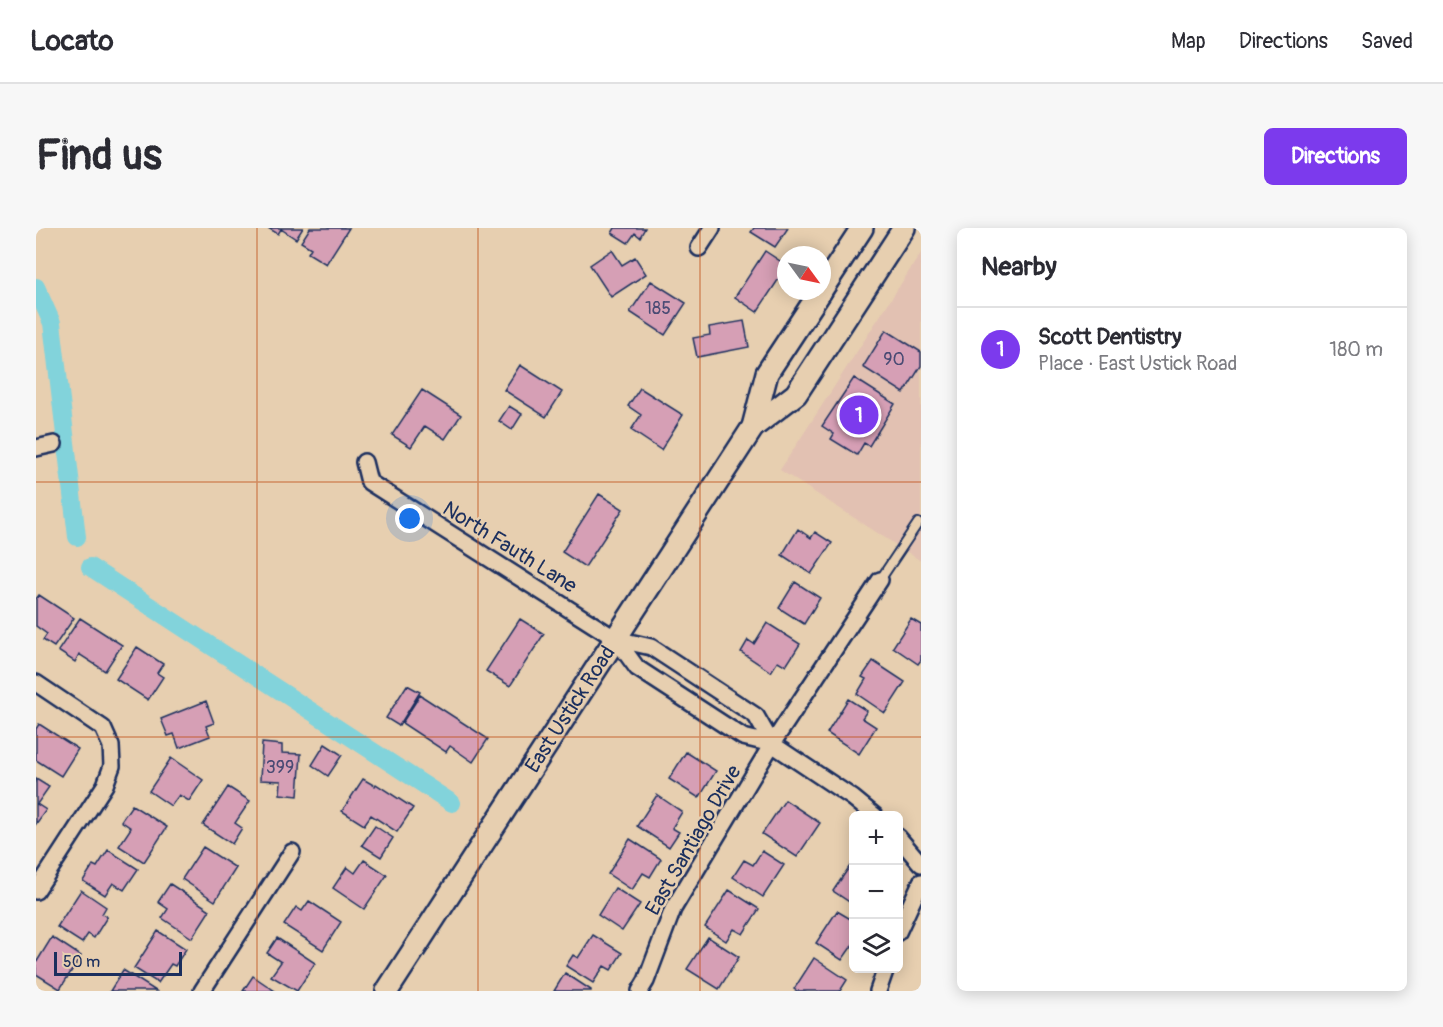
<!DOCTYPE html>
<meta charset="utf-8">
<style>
body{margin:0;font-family:Pangolin,sans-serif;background:#f7f7f7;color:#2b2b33}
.controls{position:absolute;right:18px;bottom:18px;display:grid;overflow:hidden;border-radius:9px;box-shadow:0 3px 15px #0003}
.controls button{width:54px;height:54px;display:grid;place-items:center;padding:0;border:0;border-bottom:2px solid #e1e1e2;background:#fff;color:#2b2b33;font:30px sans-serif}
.compass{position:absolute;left:741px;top:18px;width:54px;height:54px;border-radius:50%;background:#fff;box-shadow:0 3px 15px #0003;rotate:123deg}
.scale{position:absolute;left:18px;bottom:15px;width:128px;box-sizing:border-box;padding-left:6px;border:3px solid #1b2f5e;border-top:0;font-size:16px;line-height:21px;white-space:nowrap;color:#1b2f5e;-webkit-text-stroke:4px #e7cfb0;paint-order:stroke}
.you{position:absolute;left:374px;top:291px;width:21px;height:21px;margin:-15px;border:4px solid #fff;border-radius:50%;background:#1a73e8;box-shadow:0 0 0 9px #1a73e833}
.badge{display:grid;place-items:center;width:39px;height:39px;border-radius:50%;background:#7c3aed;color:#fff;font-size:20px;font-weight:700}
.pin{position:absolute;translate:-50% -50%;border:3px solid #fff;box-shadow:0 2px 6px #0006}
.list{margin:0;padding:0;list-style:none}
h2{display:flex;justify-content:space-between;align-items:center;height:78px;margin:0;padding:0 24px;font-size:26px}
h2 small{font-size:20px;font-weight:400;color:#7c7c81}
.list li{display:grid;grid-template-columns:39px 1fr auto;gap:18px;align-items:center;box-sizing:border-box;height:84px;padding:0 24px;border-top:2px solid #e1e1e2}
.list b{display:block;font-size:22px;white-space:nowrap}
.list p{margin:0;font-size:20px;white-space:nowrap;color:#7c7c81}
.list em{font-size:20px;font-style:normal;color:#7c7c81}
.icon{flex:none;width:33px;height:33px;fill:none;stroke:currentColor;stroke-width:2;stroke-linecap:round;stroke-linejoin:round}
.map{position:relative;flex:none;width:885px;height:763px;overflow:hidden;border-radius:9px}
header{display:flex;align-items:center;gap:36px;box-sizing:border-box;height:84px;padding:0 30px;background:#fff;border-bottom:2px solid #e1e1e2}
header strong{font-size:28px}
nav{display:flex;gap:33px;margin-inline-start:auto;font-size:21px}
.intro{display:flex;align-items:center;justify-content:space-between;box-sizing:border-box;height:144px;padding:0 36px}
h1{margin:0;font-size:42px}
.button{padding:15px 27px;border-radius:9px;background:#7c3aed;color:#fff;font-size:21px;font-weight:700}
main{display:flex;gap:36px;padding:0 36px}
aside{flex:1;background:#fff;border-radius:9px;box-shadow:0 3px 15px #0003}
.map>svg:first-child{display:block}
.built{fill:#e2c1b2}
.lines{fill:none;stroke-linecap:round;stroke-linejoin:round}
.canal{stroke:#82d3db;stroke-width:18}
.building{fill:#d69fb5;stroke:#1b2f5e;stroke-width:1.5}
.service-casing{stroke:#1b2f5e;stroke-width:12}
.minor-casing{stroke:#1b2f5e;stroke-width:20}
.secondary-casing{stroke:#1b2f5e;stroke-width:26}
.service{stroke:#e7cfb0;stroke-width:8}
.minor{stroke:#e7cfb0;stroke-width:15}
.secondary{stroke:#e7cfb0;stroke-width:21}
.grid{fill:none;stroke:#bf511c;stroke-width:1.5;stroke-opacity:0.55}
.labels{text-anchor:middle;stroke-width:5;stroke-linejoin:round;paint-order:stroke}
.number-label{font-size:18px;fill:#4a4b74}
.street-label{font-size:21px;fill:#1b2f5e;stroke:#e7cfb0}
</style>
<header>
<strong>Locato</strong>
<nav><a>Map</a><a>Directions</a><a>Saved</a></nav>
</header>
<div class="intro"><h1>Find us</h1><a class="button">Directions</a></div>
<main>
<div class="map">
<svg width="885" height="763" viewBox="0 0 885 763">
<rect width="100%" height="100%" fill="#e7cfb0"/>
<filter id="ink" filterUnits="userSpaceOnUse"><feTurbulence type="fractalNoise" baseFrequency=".0167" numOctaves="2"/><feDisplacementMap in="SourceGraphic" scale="12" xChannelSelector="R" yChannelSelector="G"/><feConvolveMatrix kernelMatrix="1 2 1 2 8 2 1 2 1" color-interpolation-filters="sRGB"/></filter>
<g filter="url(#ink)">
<path class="built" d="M885,25V333L744,242Z"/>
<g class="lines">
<path class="canal" d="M0,59L16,95L41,309
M54,339L416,575"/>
</g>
<path class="building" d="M232,0H267L260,11L245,1L242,6Z
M274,0H313L290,36L272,25L275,20L265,14Z
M579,0H609L604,9L599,5L592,15L576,5Z
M718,0H752L739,19L715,4Z
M576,22L586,37L599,29L610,46L575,69L554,37Z
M729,23L750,37V40L721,84L699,69Z
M615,53L650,75L629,107L594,84Z
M708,93L713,119L661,129L657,110L674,107L673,99Z
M850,102L885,124V138L868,165L827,139Z
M484,137L526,164L510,189L468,162Z
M818,150L859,176L833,218L828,215L821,227L795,211L798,206L786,198Z
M604,160L647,187L625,222L595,202L605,187L592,178Z
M386,162L425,187L409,211L389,198L375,219L356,207Z
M473,178L486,186L476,202L463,193Z
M563,266L587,281L549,339L526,324Z
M762,301L775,310L779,304L796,315L775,346L746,327Z
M759,354L784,370L768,396L743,380Z
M3,367L38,390L18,419L7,412L11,406L0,398V371Z
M44,390L86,417L69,443L43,426L39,434L22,423Z
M484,391L508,406L474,458L450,443Z
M875,391L885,397V432L882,436L857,419Z
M731,395L764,416L750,438L742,433L735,444L705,424L712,412L718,416Z
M101,419L127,436L121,445L127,449L112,472L80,451Z
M837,433L869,454L849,485L821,466L830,451L826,449Z
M371,457L384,464L363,498L350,490Z
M384,467L452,511L437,534L414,518L410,524L366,495Z
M812,471L831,483L826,490L840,499L823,526L791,505Z
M170,473L178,495L170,498L174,508L143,520L138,506L132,508L125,491Z
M3,496L42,521L25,548L0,532V501Z
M226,515L246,517V525L265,526L262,568L244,566L245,553L224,552Z
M289,516L306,527L292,548L276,537Z
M650,524L680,543L663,570L633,551Z
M135,530L167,552L153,573L143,567L135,578L113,563Z
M0,551L13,559L1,576L10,582L0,596Z
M327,551L339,558L340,556L377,580L361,604L335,587L328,597L306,583Z
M192,559L214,573L199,595L206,600L196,616L167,597Z
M621,567L646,584L636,600L643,604L633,619L601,598Z
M749,572L784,595L761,629L726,606Z
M96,577L131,599L108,634L83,618L95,600L85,593Z
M339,598L357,610L345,629L326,617Z
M594,611L625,631L614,649L607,645L596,662L572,646Z
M167,619L200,640L179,673L146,651Z
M72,622L102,641L88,662L77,655L69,667L47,653L57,637L61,639Z
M726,623L748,637L727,669L697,649L708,632L717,637Z
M328,632L351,647L328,681L297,660L311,639L319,645Z
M818,632V677L797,663Z
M134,656L174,682L156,710L126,690L132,681L122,674Z
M579,660L604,676L586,703L562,687Z
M45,662L70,679L66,686L71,689L58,710L52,706L46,715L21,699Z
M693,662L723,681L707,706L698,701L690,713L669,699Z
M273,673L305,694L287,722L248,697L260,679L266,683Z
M801,683L818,693V715L806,732L780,715Z
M122,703L150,721L139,738L135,736L122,755L98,740Z
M557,707L586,725L575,742L568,738L557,755L530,738L537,727L542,730Z
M16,709L45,728L24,761L0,746V735Z
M672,709L703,729L683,761L651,741Z
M241,710L279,735L261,763L235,748L245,734L231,725Z
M778,730L811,752L804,763H761L758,761Z
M87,742L120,763H74Z
M529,745L555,762V763H518Z
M217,748L239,763H207Z"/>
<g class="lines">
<g class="service-casing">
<path id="service" d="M844,352L882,295"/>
</g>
<g class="minor-casing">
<path id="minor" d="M663,20L676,0
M0,220L18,216
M328,234L333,254L580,411L615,419L720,488L736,516L707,509L601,440L580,411
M0,455L67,500L75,518L76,538L69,557L0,663
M736,516L817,570L839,588
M862,609L885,636
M862,704L885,654
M166,763L256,624
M604,763L610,753L637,681L736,516L844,352
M842,763L850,740"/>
</g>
<g class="secondary-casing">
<g id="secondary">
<path d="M786,61L826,0"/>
<path d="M717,199L760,166L868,0"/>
<path id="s1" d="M351,763L717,199L731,145L785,63"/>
</g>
</g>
<use href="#service" class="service"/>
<use href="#minor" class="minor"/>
<use href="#secondary" class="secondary"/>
</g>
</g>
<path class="grid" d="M221,0V763M442,0V763M664,0V763M0,254H885M0,509H885"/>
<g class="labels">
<g class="number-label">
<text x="622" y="86">185</text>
<text x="858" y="137">90</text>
<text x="244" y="545">399</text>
</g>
<g class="street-label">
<text transform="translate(474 319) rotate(32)" y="7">North Fauth Lane</text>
<text dy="7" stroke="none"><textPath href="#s1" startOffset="336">East Ustick Road</textPath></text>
<text transform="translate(657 612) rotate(-60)" y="7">East Santiago Drive</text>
</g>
</g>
</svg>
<div class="controls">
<button>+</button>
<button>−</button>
<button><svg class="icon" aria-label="layers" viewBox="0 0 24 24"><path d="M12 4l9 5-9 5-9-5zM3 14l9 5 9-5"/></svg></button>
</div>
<svg class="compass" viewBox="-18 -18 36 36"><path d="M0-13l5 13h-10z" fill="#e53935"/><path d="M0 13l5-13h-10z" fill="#7c7c81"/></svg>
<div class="scale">50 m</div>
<div class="you"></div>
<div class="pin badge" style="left:823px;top:187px">1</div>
</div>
<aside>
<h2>Nearby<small></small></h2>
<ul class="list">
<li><span class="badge">1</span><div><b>Scott Dentistry</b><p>Place · East Ustick Road</p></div><em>180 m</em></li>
</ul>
</aside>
</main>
